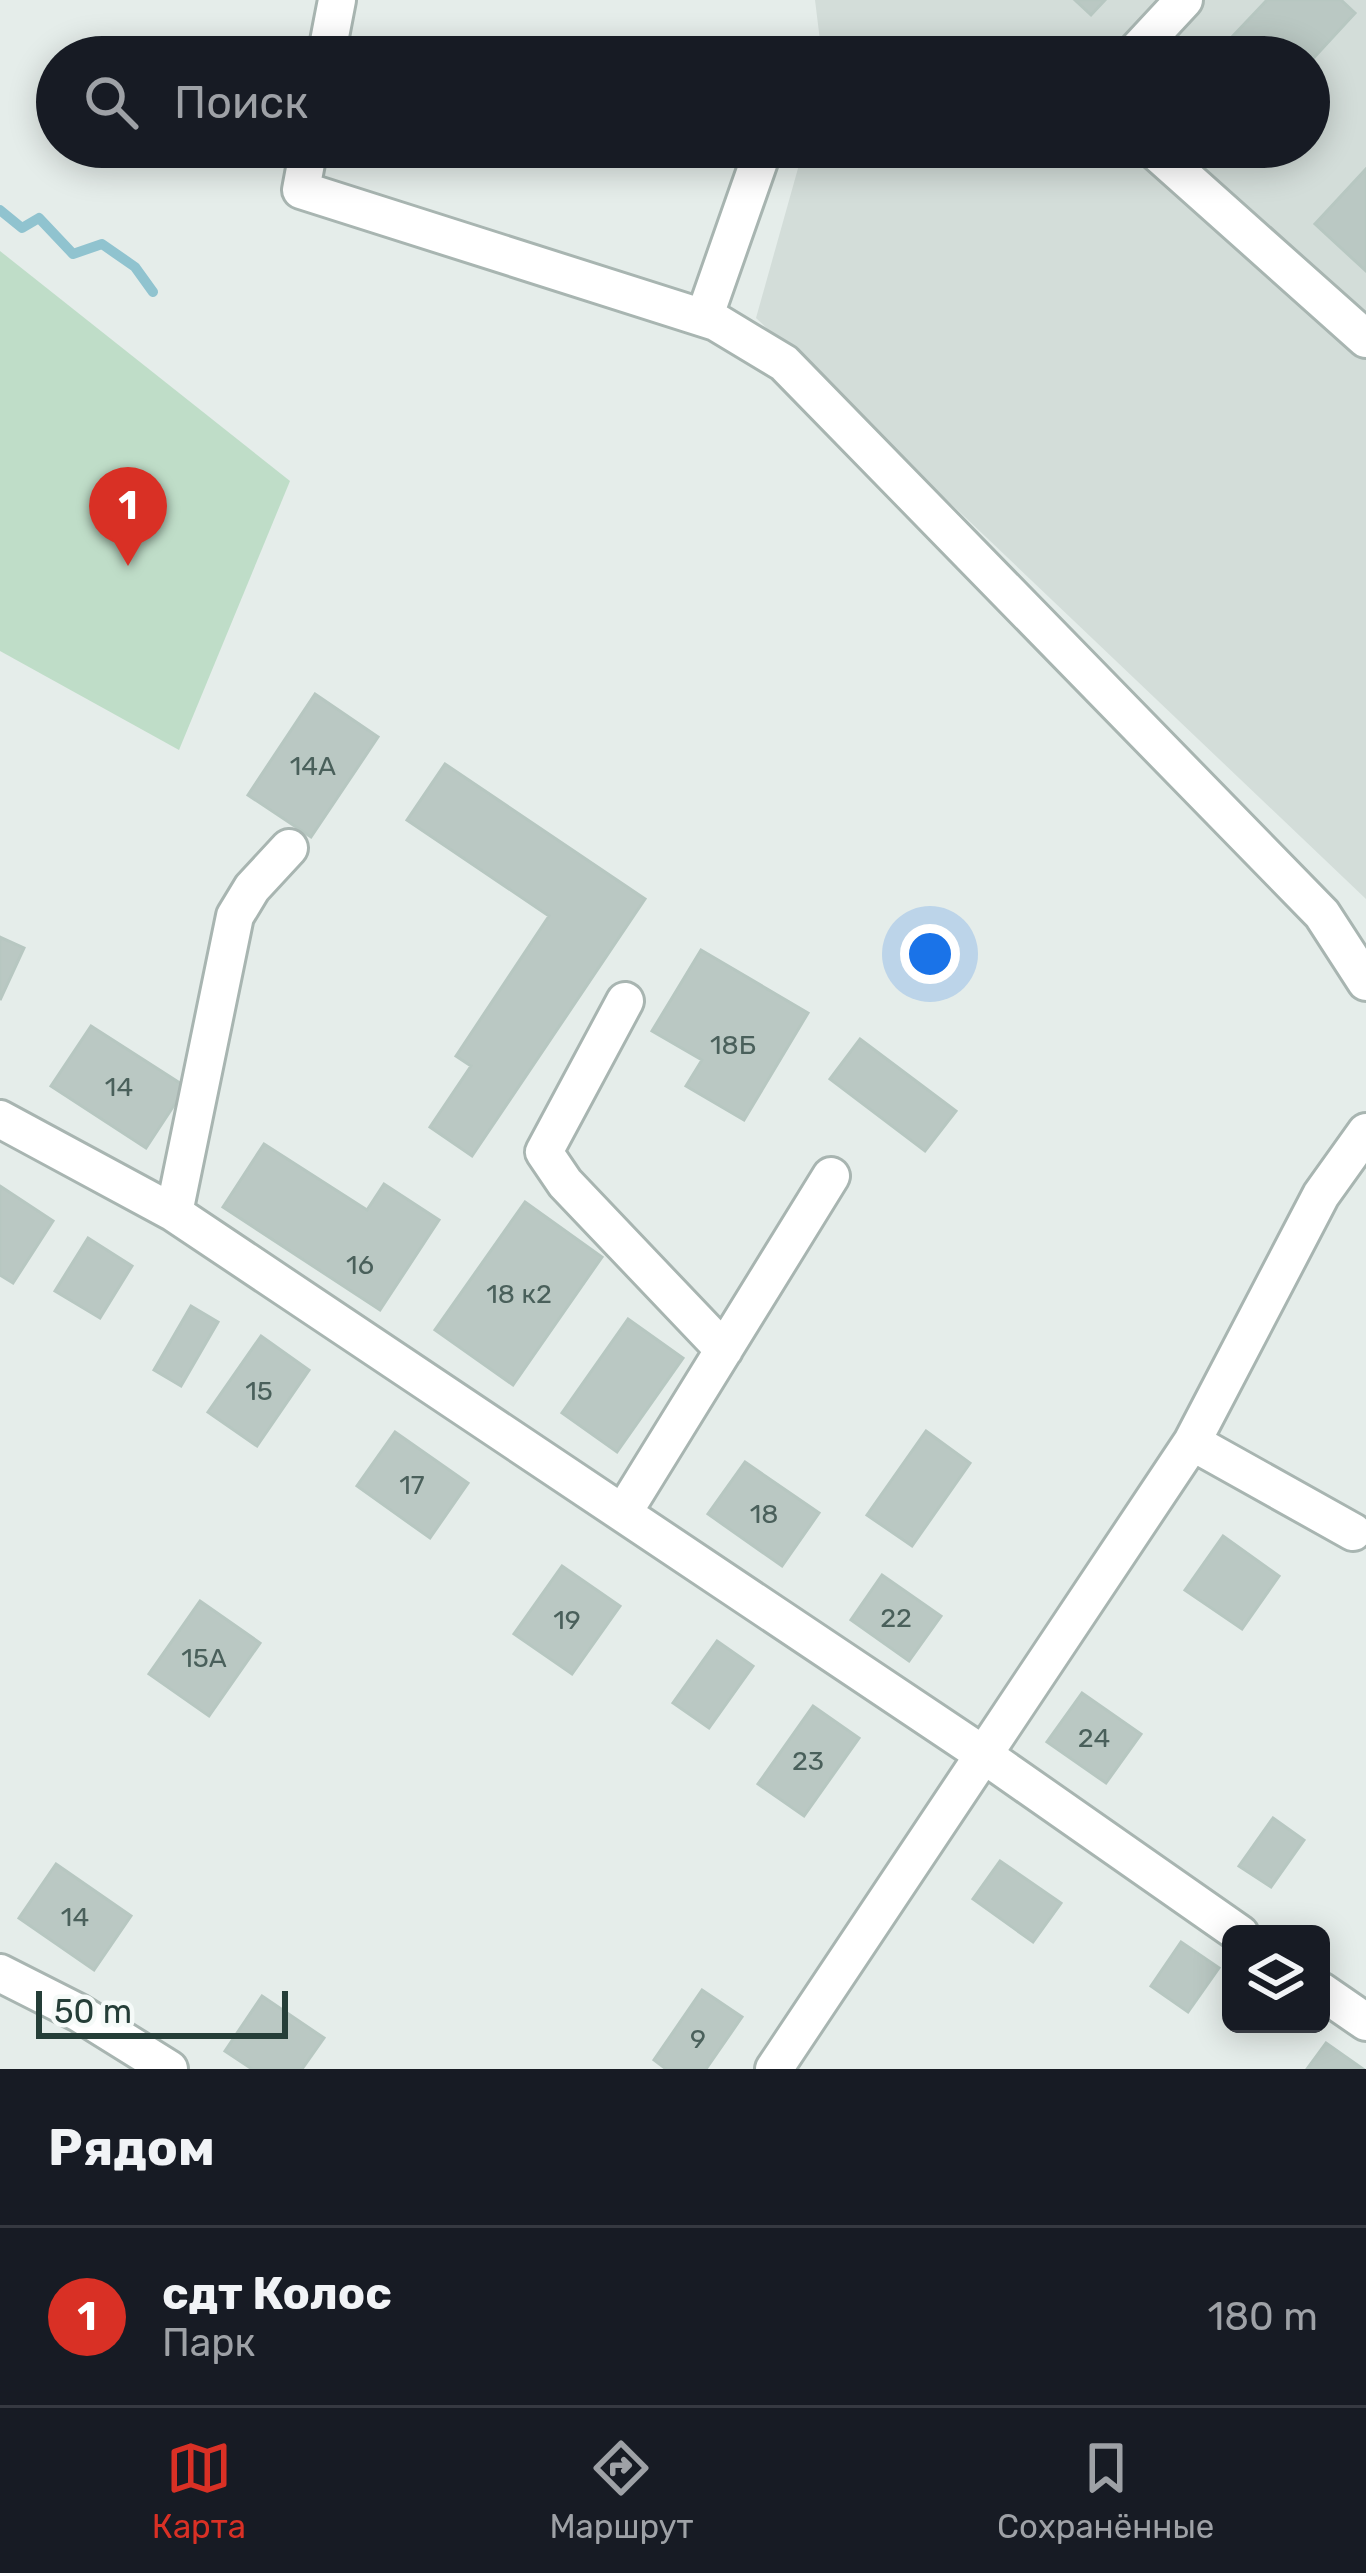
<!DOCTYPE html>
<html lang="ru">
<meta charset="utf-8">
<style>
body{margin:0;font-family:Rubik,sans-serif;background:#20242c;color:#f1f3f6}
.controls{position:absolute;right:36px;bottom:36px;display:grid;overflow:hidden;border-radius:18px;box-shadow:0 6px 30px #0003}
.controls button{width:108px;height:108px;display:grid;place-items:center;padding:0;border:0;border-bottom:3px solid #363941;background:#171b24;color:#f1f3f6;font:60px sans-serif}
.scale{position:absolute;left:36px;bottom:30px;width:252px;box-sizing:border-box;padding-left:12px;border:6px solid #253e38;border-top:0;font-size:33px;line-height:42px;white-space:nowrap;color:#253e38;-webkit-text-stroke:9px #f5faf8;paint-order:stroke}
.you{position:absolute;left:930px;top:954px;width:42px;height:42px;margin:-30px;border:9px solid #fff;border-radius:50%;background:#1a73e8;box-shadow:0 0 0 18px #1a73e833}
.badge{display:grid;place-items:center;width:78px;height:78px;border-radius:50%;background:#d93025;color:#fff;font-size:39px;font-weight:700}
.pin{position:absolute;translate:-50% -99px;filter:drop-shadow(0 3px 6px #0008)}
.pin::after{content:'';position:absolute;top:63px;width:42px;height:36px;background:inherit;clip-path:polygon(0 0,100% 0,50% 100%)}
.list{margin:0;padding:0;list-style:none}
h2{display:flex;justify-content:space-between;align-items:center;height:156px;margin:0;padding:0 48px;font-size:51px}
h2 small{font-size:39px;font-weight:400;color:#9ea1a6}
.list li{display:grid;grid-template-columns:78px 1fr auto;gap:36px;align-items:center;box-sizing:border-box;height:180px;padding:0 48px;border-top:3px solid #363941}
.list b{display:block;font-size:45px;white-space:nowrap}
.list p{margin:0;font-size:39px;white-space:nowrap;color:#9ea1a6}
.list em{font-size:39px;font-style:normal;color:#9ea1a6}
.icon{flex:none;width:66px;height:66px;fill:none;stroke:currentColor;stroke-width:2;stroke-linecap:round;stroke-linejoin:round}
.map{position:relative;flex:none;width:1366px;height:2069px;overflow:hidden}
.search{position:absolute;background:#171b24;box-shadow:0 6px 30px #0003;left:36px;right:36px;top:36px;height:132px;display:flex;align-items:center;gap:30px;box-sizing:border-box;padding:0 42px;border-radius:66px;color:#9ea1a6;font-size:45px}
.sheet{height:336px;background:#171b24}
nav{display:flex;justify-content:space-around;align-items:center;box-sizing:border-box;height:168px;border-top:3px solid #363941;background:#171b24;font-size:33px;color:#9ea1a6}
nav a{display:grid;justify-items:center;gap:6px}
nav .on{color:#d93025}
.map>svg:first-child{display:block}
.built{fill:#d3ddd9}
.green{fill:#bfddc8}
.lines{fill:none;stroke-linecap:round;stroke-linejoin:round}
.stream{stroke:#90c3cf;stroke-width:10}
.building{fill:#bac8c3;stroke:#b7c7c1;stroke-width:3}
.minor-casing{stroke:#a8b5b1;stroke-width:42}
.minor{stroke:#fff;stroke-width:36}
.labels{text-anchor:middle;stroke-width:12;stroke-linejoin:round;paint-order:stroke}
.number-label{font-size:27px;fill:#4a605b}
</style>
<div class="map">
<svg width="1366" height="2069" viewBox="0 0 1366 2069">
<rect width="100%" height="100%" fill="#e5edea"/>
<path class="built" d="M815,0H1366V899L756,318L804,147H1309V57H822Z"/>
<path class="green" d="M0,251L290,481L179,750L0,651Z"/>
<g class="lines">
<path class="stream" d="M0,210L22,228L39,218L73,254L102,244L135,267L153,292"/>
</g>
<path class="building" d="M1075,0H1105L1091,15Z
M1267,0H1341L1355,13L1309,63V57H1213Z
M119,45L161,53V57H116Z
M361,147H441L437,165Z
M1366,169V271L1315,224Z
M315,694L378,737L311,837L248,795Z
M445,764L645,899L472,1156L430,1127L471,1066L456,1056L549,916L407,820Z
M0,937L24,948L0,1000Z
M701,950L808,1013L744,1120L686,1086L702,1060L652,1031Z
M91,1026L186,1087L146,1148L51,1086Z
M860,1039L956,1111L925,1151L830,1079Z
M264,1144L367,1210L384,1184L439,1220L380,1310L223,1207Z
M0,1186L53,1221L13,1283L0,1275Z
M525,1202L602,1257L513,1385L435,1330Z
M88,1238L132,1266L100,1318L55,1291Z
M191,1306L218,1322L181,1386L154,1370Z
M628,1319L683,1358L617,1452L562,1413Z
M261,1336L309,1370L257,1446L208,1412Z
M926,1431L970,1463L912,1546L867,1515Z
M395,1432L468,1483L430,1538L357,1486Z
M745,1462L819,1513L782,1566L708,1514Z
M1223,1536L1279,1576L1242,1629L1185,1590Z
M562,1566L620,1606L572,1674L514,1634Z
M882,1575L941,1616L909,1661L851,1620Z
M200,1601L260,1643L209,1716L149,1674Z
M717,1641L753,1666L709,1728L673,1703Z
M1082,1693L1141,1734L1106,1783L1047,1742Z
M813,1706L859,1738L804,1816L758,1784Z
M1273,1818L1304,1840L1271,1887L1239,1866Z
M1000,1861L1061,1903L1033,1942L973,1899Z
M56,1864L131,1916L94,1970L19,1918Z
M1181,1942L1219,1968L1188,2012L1151,1986Z
M702,1990L742,2017L706,2069H666L654,2060Z
M262,1996L324,2038L302,2069H252L225,2051Z
M1326,2043L1363,2069H1307Z"/>
<g class="lines">
<g class="minor-casing">
<path id="minor" d="M326,57L337,0
M1131,57L1184,0
M309,147L301,190L716,322L784,363L1322,914L1366,982
M1151,147L1366,339
M704,318L764,147
M625,1001L544,1152L565,1183L724,1350
M0,1119L174,1213L984,1755L1240,1934
M174,1213L235,916L252,888L289,848
M1192,1442L1353,1532
M623,1513L831,1176
M0,1973L79,2013L169,2069
M1321,1991L1366,2022
M774,2069L1192,1442L1321,1195L1366,1132"/>
</g>
<use href="#minor" class="minor"/>
</g>
<g class="labels">
<g class="number-label">
<text x="313" y="775">14А</text>
<text x="733" y="1054">18Б</text>
<text x="119" y="1096">14</text>
<text x="360" y="1274">16</text>
<text x="519" y="1303">18 к2</text>
<text x="259" y="1400">15</text>
<text x="412" y="1494">17</text>
<text x="764" y="1523">18</text>
<text x="896" y="1627">22</text>
<text x="567" y="1629">19</text>
<text x="204" y="1667">15А</text>
<text x="1094" y="1747">24</text>
<text x="808" y="1770">23</text>
<text x="75" y="1926">14</text>
<text x="698" y="2048">9</text>
</g>
</g>
</svg>
<div class="controls">
<button><svg class="icon" aria-label="layers" viewBox="0 0 24 24"><path d="M12 4l9 5-9 5-9-5zM3 14l9 5 9-5"/></svg></button>
</div>
<div class="scale">50 m</div>
<div class="you"></div>
<div class="pin badge" style="left:128px;top:566px">1</div>
<div class="search"><svg class="icon" aria-label="search" viewBox="0 0 24 24"><circle cx="10" cy="10" r="6"/><path d="M15 15l6 6"/></svg>Поиск</div>
</div>
<section class="sheet">
<h2>Рядом<small></small></h2>
<ul class="list">
<li><span class="badge">1</span><div><b>сдт Колос</b><p>Парк</p></div><em>180 m</em></li>
</ul>
</section>
<nav>
<a class="on"><svg class="icon" aria-label="map" viewBox="0 0 24 24"><path d="M3 6l6-2 6 2 6-2v14l-6 2-6-2-6 2zM9 4v14M15 6v14"/></svg>Карта</a>
<a><svg class="icon" aria-label="directions" viewBox="0 0 24 24"><path d="M12 3l9 9-9 9-9-9zM9 14v-3h6M13 9l2 2-2 2"/></svg>Маршрут</a>
<a><svg class="icon" aria-label="saved" viewBox="0 0 24 24"><path d="M7 4h10v16l-5-4-5 4z"/></svg>Сохранённые</a>
</nav>
